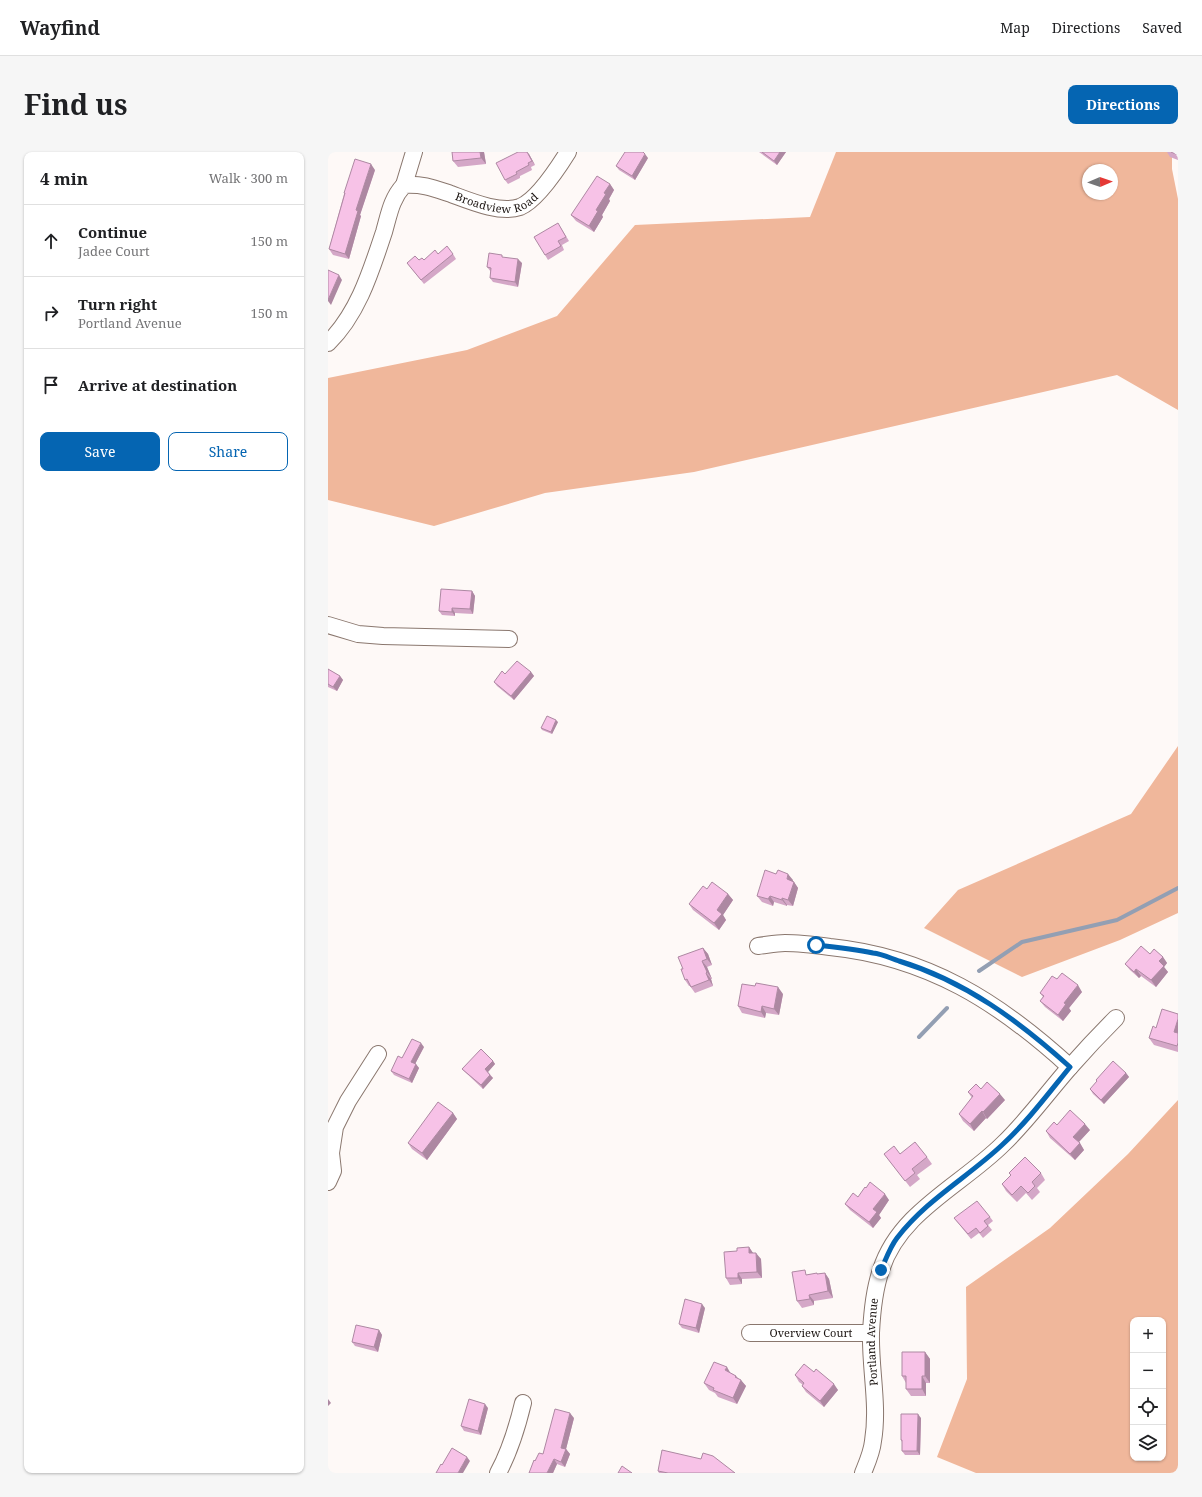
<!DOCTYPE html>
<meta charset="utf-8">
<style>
body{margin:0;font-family:"Noto Serif",serif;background:#f6f6f6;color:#202124}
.controls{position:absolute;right:12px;bottom:12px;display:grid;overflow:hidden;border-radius:8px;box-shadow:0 1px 3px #0004}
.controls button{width:36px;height:36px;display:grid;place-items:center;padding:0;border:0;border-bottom:1px solid #e0e0e0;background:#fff;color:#202124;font:20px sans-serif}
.compass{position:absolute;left:754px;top:12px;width:36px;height:36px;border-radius:50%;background:#fff;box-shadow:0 1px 3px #0004;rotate:88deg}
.stop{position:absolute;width:12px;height:12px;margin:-9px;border:3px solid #0565b2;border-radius:50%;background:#fff}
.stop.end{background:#0565b2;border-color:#fff;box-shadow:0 1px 4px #0008}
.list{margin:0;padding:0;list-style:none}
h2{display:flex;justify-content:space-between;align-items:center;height:52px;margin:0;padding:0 16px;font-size:17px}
h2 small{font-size:13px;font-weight:400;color:#757577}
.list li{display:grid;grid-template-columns:26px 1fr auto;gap:12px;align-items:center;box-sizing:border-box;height:72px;padding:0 16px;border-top:1px solid #e0e0e0}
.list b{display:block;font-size:15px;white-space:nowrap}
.list p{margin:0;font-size:13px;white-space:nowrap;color:#757577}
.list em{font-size:13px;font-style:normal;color:#757577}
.actions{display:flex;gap:8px;padding:12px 16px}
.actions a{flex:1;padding:9px 0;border:1px solid #0565b2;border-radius:8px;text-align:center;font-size:14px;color:#0565b2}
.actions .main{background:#0565b2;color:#fff}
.icon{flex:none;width:22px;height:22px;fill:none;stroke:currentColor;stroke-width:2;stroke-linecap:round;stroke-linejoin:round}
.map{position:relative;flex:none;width:850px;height:1321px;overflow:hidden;border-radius:8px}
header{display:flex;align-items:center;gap:24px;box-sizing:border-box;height:56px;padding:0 20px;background:#fff;border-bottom:1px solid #e0e0e0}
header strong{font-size:19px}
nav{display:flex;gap:22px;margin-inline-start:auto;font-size:14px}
.intro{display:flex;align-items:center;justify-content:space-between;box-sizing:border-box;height:96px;padding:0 24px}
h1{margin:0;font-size:28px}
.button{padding:10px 18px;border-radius:8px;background:#0565b2;color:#fff;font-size:14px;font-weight:700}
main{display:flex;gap:24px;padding:0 24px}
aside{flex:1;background:#fff;border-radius:8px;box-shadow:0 1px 3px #0004}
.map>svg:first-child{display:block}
.forest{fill:#f0b79b;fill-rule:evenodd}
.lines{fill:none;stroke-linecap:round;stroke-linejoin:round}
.stream{stroke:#939fb3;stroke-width:4}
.minor-casing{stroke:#8a776e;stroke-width:18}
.minor{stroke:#fff;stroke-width:16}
.wall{fill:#d4a7c7}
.shaded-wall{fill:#ad88a2}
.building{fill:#f7c2e7;stroke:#ad88a2}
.route{stroke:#0565b2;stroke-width:5}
.labels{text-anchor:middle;stroke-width:4;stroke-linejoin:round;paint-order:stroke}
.street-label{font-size:11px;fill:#19120f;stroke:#fff}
</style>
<header>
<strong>Wayfind</strong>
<nav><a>Map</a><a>Directions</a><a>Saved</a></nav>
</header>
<div class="intro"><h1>Find us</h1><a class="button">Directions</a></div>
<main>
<aside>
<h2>4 min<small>Walk · 300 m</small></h2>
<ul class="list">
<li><svg class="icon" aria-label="ahead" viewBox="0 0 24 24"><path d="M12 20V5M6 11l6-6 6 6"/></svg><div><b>Continue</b><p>Jadee Court</p></div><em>150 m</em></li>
<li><svg class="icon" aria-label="right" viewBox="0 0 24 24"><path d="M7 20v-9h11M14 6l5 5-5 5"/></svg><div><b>Turn right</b><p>Portland Avenue</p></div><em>150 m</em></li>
<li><svg class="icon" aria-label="arrive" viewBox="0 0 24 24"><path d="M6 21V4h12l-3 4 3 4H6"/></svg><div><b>Arrive at destination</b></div></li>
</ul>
<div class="actions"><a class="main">Save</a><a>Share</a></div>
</aside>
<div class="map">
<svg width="850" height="1321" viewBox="0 0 850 1321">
<rect width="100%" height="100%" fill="#fef9f7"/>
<path class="forest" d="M508,0H844V17L850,47V258L789,223L366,320L217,341L106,374L0,348V226L139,198L229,164L307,73L482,65ZM760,18H784V42H760Z
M850,594V761L792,788L694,825L596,776L630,738L803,662Z
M850,948V1321H648L609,1305L639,1227L638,1135L722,1076L800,1002ZM805,1168H835V1306H805Z"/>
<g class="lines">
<path class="stream" d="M651,819L694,790L789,768L850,736
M591,885L619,856"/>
<g class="minor-casing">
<g id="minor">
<path d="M76,33L86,0"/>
<path id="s1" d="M0,191C30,162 43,119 56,80C61,63 63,47 76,33C96,32 105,36 123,42C142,49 172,62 192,55C209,48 230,16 240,0"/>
<path d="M0,473L30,482L55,484L181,487"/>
<path d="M430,794C439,793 448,791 457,791C472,791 487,793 502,795C600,805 671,850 742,915"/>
<path d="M0,1030L5,1019L3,1001L7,975L20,949L50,902"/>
<path id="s2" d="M422,1181H543"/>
<path d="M170,1321C182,1299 189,1276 195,1251"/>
<path id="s3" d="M535,1321C539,1311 544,1300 545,1289C551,1253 542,1217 543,1181C544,1160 546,1138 553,1118C571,1060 634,1033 675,992C700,968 720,940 742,915C757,898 772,882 788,866"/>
</g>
</g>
<use href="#minor" class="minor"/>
</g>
<path class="wall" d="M124,0H156L158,12L130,15L125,9Z
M431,0H458L449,13Z
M839,0H850V8L842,5Z
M201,2L207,13L203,15L204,18L192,24V26L180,32L177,28Z
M320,6L307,28L291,18L288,14Z
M47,18L32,63L33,64L21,107L5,103L1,97L16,42V41Z
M282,32L286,38L281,47L282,49L274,63L275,65L266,80L248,69L243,63Z
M233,76L241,89L234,93L236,98L220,108L217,103Z
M110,102H125L128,107L96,132L79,111L96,108Z
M194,111L190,135L165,130L162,126L163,120L159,115Z
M144,439L147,444L145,462L127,461V464L114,463L111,459Z
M0,517L12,524L15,528L9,539L0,535Z
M203,520L206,524L186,548L169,534L166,530L177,522Z
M230,570L224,582L214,578L213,576Z
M465,728V729L466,730L470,736L465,754L459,753V754L446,750L445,754L434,750L429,744Z
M379,737L400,742L405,748L395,763L398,768L391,778L365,758L361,752Z
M375,796L380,802L384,813L379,815L384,827H383L385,834L367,841L362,834H361L357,828L355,817Z
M822,802L835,805L839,811L836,815L840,820L828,835L813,824L811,826L802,818L797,812Z
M729,827L754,840L741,856L743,859L735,869L717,855L712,849L715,845L712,841Z
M455,842L451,863L438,861L437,866L414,861L410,854Z
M850,862V900L826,893L821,886L828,876Z
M96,895L87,912L91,916L84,931L66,923L63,919L74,906Z
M165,909L167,912L160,920L165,926L155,937L137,920L134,917Z
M798,921L801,925L776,952L765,942L762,937Z
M640,940L677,948L659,967L658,966L646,979L635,969L631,962L644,946Z
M125,961L129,967L99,1008L84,997L80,991Z
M729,973L762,978L751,990L756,998L747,1008L722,986L718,979Z
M556,1002H572L599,1005L604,1012L589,1023L592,1027L582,1035Z
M681,1021H713L717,1028L709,1036L712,1040L704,1048L698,1041L689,1050L678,1039L674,1032L683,1024Z
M530,1045L561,1048L551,1063L553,1066L545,1076L522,1058L517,1052Z
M662,1065L665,1069L660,1073L664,1078L655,1086L651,1081L643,1087L626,1066Z
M421,1095L425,1101L433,1107L434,1126L414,1127V1132L402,1133L398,1126L409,1099Z
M497,1121L501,1127L505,1146L486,1149V1153L474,1156L469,1149L480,1122H490Z
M377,1156L371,1181L354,1176L351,1172Z
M51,1178L54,1183L50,1200L27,1194L24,1190Z
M597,1200L602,1207V1231H598V1244H583L578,1237V1231L574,1224Z
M486,1220L510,1238L496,1255L478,1240L474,1234L475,1233L471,1230L467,1223Z
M403,1221L408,1224L418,1234L409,1252L390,1245L387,1241L381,1238L376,1231Z
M160,1256L153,1283L136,1279L133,1274Z
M246,1266L238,1297L242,1302L237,1315L229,1312L225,1321H201L207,1309L215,1302Z
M593,1266L592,1303H577L574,1299V1290L573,1288Z
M330,1319L407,1321H331Z"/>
<path class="shaded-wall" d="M152,0H156L158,12L153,6Z
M199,0L201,2L207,13L204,9Z
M452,0H458L449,13L446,9Z
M317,2L320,6L307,28L304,24Z
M43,12L47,18L32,63L33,64L21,107L17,102L28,58Z
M282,32L286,38L281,47L282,49L274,63L275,65L266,80L261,74L276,41Z
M190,107L194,111L190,135L187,130Z
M11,123L14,128L3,153L0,149V148Z
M144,439L147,444L145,462L142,457Z
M124,456L127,461V464L124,460Z
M203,520L206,524L186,548L183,544Z
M12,524L15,528L9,539L5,535Z
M228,568L230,570L224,582L223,580Z
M460,722L465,728L463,734L459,727Z
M466,730L470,736L465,754L460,748Z
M400,742L405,748L395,763L398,768L391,778L386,771L389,758Z
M442,744L446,750L445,754L440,747Z
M454,746L459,753V754L454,748Z
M375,796L380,802L384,813L379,807Z
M835,805L839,811L836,815L840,820L828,835L823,828L831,809Z
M374,809L379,815L384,827L379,820Z
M808,817L813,824L811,826L806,820Z
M378,821L383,827L385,834L381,828Z
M750,833L754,840L741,856L743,859L735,869L730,863L736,851Z
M450,835L455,842L451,863L446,857Z
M434,854L438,861L437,866L433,860Z
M850,867V886L846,880Z
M93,891L96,895L86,914L83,910Z
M165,909L167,912L159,921L157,917Z
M88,912L91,916L84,931L81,927Z
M798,921L801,925L776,952L773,948Z
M162,923L165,926L155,937L153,933Z
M672,942L677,948L659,967L655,960Z
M654,959L658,966L646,979L642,972Z
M125,961L129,967L99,1008L94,1001Z
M757,972L762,978L749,992L745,985Z
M752,991L756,998L747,1008L742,1002Z
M557,1042L561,1048L551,1063L553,1066L545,1076L541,1070L545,1057Z
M421,1095L425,1101H421Z
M428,1101L433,1107L434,1126L429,1120Z
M410,1121L414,1127V1132L410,1126Z
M497,1121L501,1127L505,1146L500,1139Z
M481,1143L486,1149V1153L482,1147Z
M374,1152L377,1156L371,1181L368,1176Z
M51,1178L54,1183L50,1200L46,1195Z
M597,1200L602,1207V1231L597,1224Z
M399,1215L403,1222L397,1218Z
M408,1224L412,1230L413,1228L418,1234L409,1252L405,1246Z
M594,1224L598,1231V1244L594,1237Z
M506,1232L510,1238L496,1255L492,1249Z
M0,1247L3,1251L0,1254Z
M157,1252L160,1256L153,1283L150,1279Z
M242,1261L246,1266L237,1301L233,1296Z
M590,1262L593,1266L592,1303L589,1299Z
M238,1297L242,1302L237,1315L233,1310Z
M139,1305L142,1309L135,1321H130Z
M226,1307L229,1312L225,1321H219Z"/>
<path class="building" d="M124,0H152L153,6L125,9Z
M190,0H199L204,9L200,11L201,13L188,20L189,22L177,28L168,11Z
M297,0H315L317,2L304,24L288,14Z
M434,0H452L446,9Z
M843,0H850V3Z
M27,7L43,12L28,58L30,59L17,102L1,97L17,41H16Z
M269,24L282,32L276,41L278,42L268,58L270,59L261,74L243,63Z
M230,71L238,85L230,89L233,94L217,103L206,85Z
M119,94L125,102L93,128L79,111L87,104L91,108L94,106L96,108L107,98L110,102Z
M161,101L174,103V105L190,107L187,130L162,126L163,116L159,115Z
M0,118L11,123L0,148Z
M113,437L144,439L142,457L124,456V460L111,459Z
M189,509L203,520L183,544L166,530L174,519L177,522Z
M0,517L12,524L5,535L0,532Z
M219,564L228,568L223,580L213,576Z
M437,718L448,722L450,718L460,722L459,727L466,730L460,748L454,746V748L442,744L440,747L429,744Z
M384,730L400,742L389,758L394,762L386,771L361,752L375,734L379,737Z
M813,794L822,802L826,797L835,805L831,809L836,814L823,828L808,817L806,820L797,812Z
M375,796L379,807L374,809L379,820L378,821L381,828L363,835L359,827L357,828L353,817H355L350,805Z
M734,821L750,833L736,851L738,852L730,863L712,849L716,844L712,841L724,824L729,827Z
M428,831L450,835L446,857L434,854L433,860L410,854L414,832L427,834Z
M834,857L850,862V867L846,880L850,881V891L849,894L821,886L825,874L828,876Z
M84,887L93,891L83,910L88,912L81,927L63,919L70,904L74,906Z
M153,897L165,909L157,917L162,923L153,933L134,917Z
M785,909L798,921L773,948L762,937L769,929L768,928Z
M659,930L672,942L655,960L654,959L642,972L631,962L645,944L640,940L648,932L653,937Z
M110,950L125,961L94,1001L80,991Z
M742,958L757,972L745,985L752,991L742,1002L718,979L726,970L729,973Z
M587,990L599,1005L584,1017L587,1021L577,1029L556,1002L566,994L572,1002Z
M697,1005L713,1021L704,1030L707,1034L700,1041L693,1034L684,1043L674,1032L683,1023L681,1021Z
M542,1030L557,1042L545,1057L549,1060L541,1070L517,1052L525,1041L530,1045L537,1035L538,1036Z
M649,1049L662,1065L656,1069L660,1074L652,1081L648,1076L640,1082L626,1066Z
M421,1095V1101H428L429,1120L410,1121V1126H398L396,1100L409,1099V1096Z
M477,1118L478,1123L489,1121V1122L497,1121L500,1139L481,1143L482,1147L469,1149L464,1120Z
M357,1147L374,1152L368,1176L351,1172Z
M28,1173L51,1178L46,1195L24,1190Z
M574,1200H597V1224H594V1237H578V1224H574Z
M386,1210L399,1215L397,1218L408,1224L407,1225L413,1228L405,1246L385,1238L386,1236L376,1231Z
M476,1212L486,1220L488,1217L506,1232L492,1249L474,1234L476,1231L467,1223Z
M141,1247L157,1252L150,1279L133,1274Z
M227,1257L242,1261L233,1296L238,1297L233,1310L226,1307L219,1321H201L206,1308L207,1309L211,1301L215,1302Z
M573,1262H590L589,1299H574V1288H573Z
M124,1296L139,1305L130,1321H108L113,1312L114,1313Z
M334,1298L373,1307L375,1301L385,1304L407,1321H340L330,1319Z
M294,1314L304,1321H290Z"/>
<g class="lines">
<path class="route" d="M488,793C507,795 526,797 545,801C554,802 562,806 571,809C637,829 691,869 742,915C720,942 699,970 674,993C640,1025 598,1048 569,1086C562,1095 558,1107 553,1118"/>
</g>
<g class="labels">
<g class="street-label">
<text dy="4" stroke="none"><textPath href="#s1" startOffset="274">Broadview Road</textPath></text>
<text dy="4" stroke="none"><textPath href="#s2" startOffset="61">Overview Court</textPath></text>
<text dy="4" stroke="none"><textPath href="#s3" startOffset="133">Portland Avenue</textPath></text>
</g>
</g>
</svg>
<div class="controls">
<button>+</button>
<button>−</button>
<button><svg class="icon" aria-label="locate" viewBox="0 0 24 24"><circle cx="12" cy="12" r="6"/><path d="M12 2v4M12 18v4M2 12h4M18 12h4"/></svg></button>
<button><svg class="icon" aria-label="layers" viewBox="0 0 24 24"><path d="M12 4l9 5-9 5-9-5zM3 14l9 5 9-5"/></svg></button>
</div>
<svg class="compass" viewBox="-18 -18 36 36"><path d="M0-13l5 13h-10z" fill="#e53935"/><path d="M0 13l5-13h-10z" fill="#757577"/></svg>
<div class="stop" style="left:488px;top:793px"></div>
<div class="stop end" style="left:553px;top:1118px"></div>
</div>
</main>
